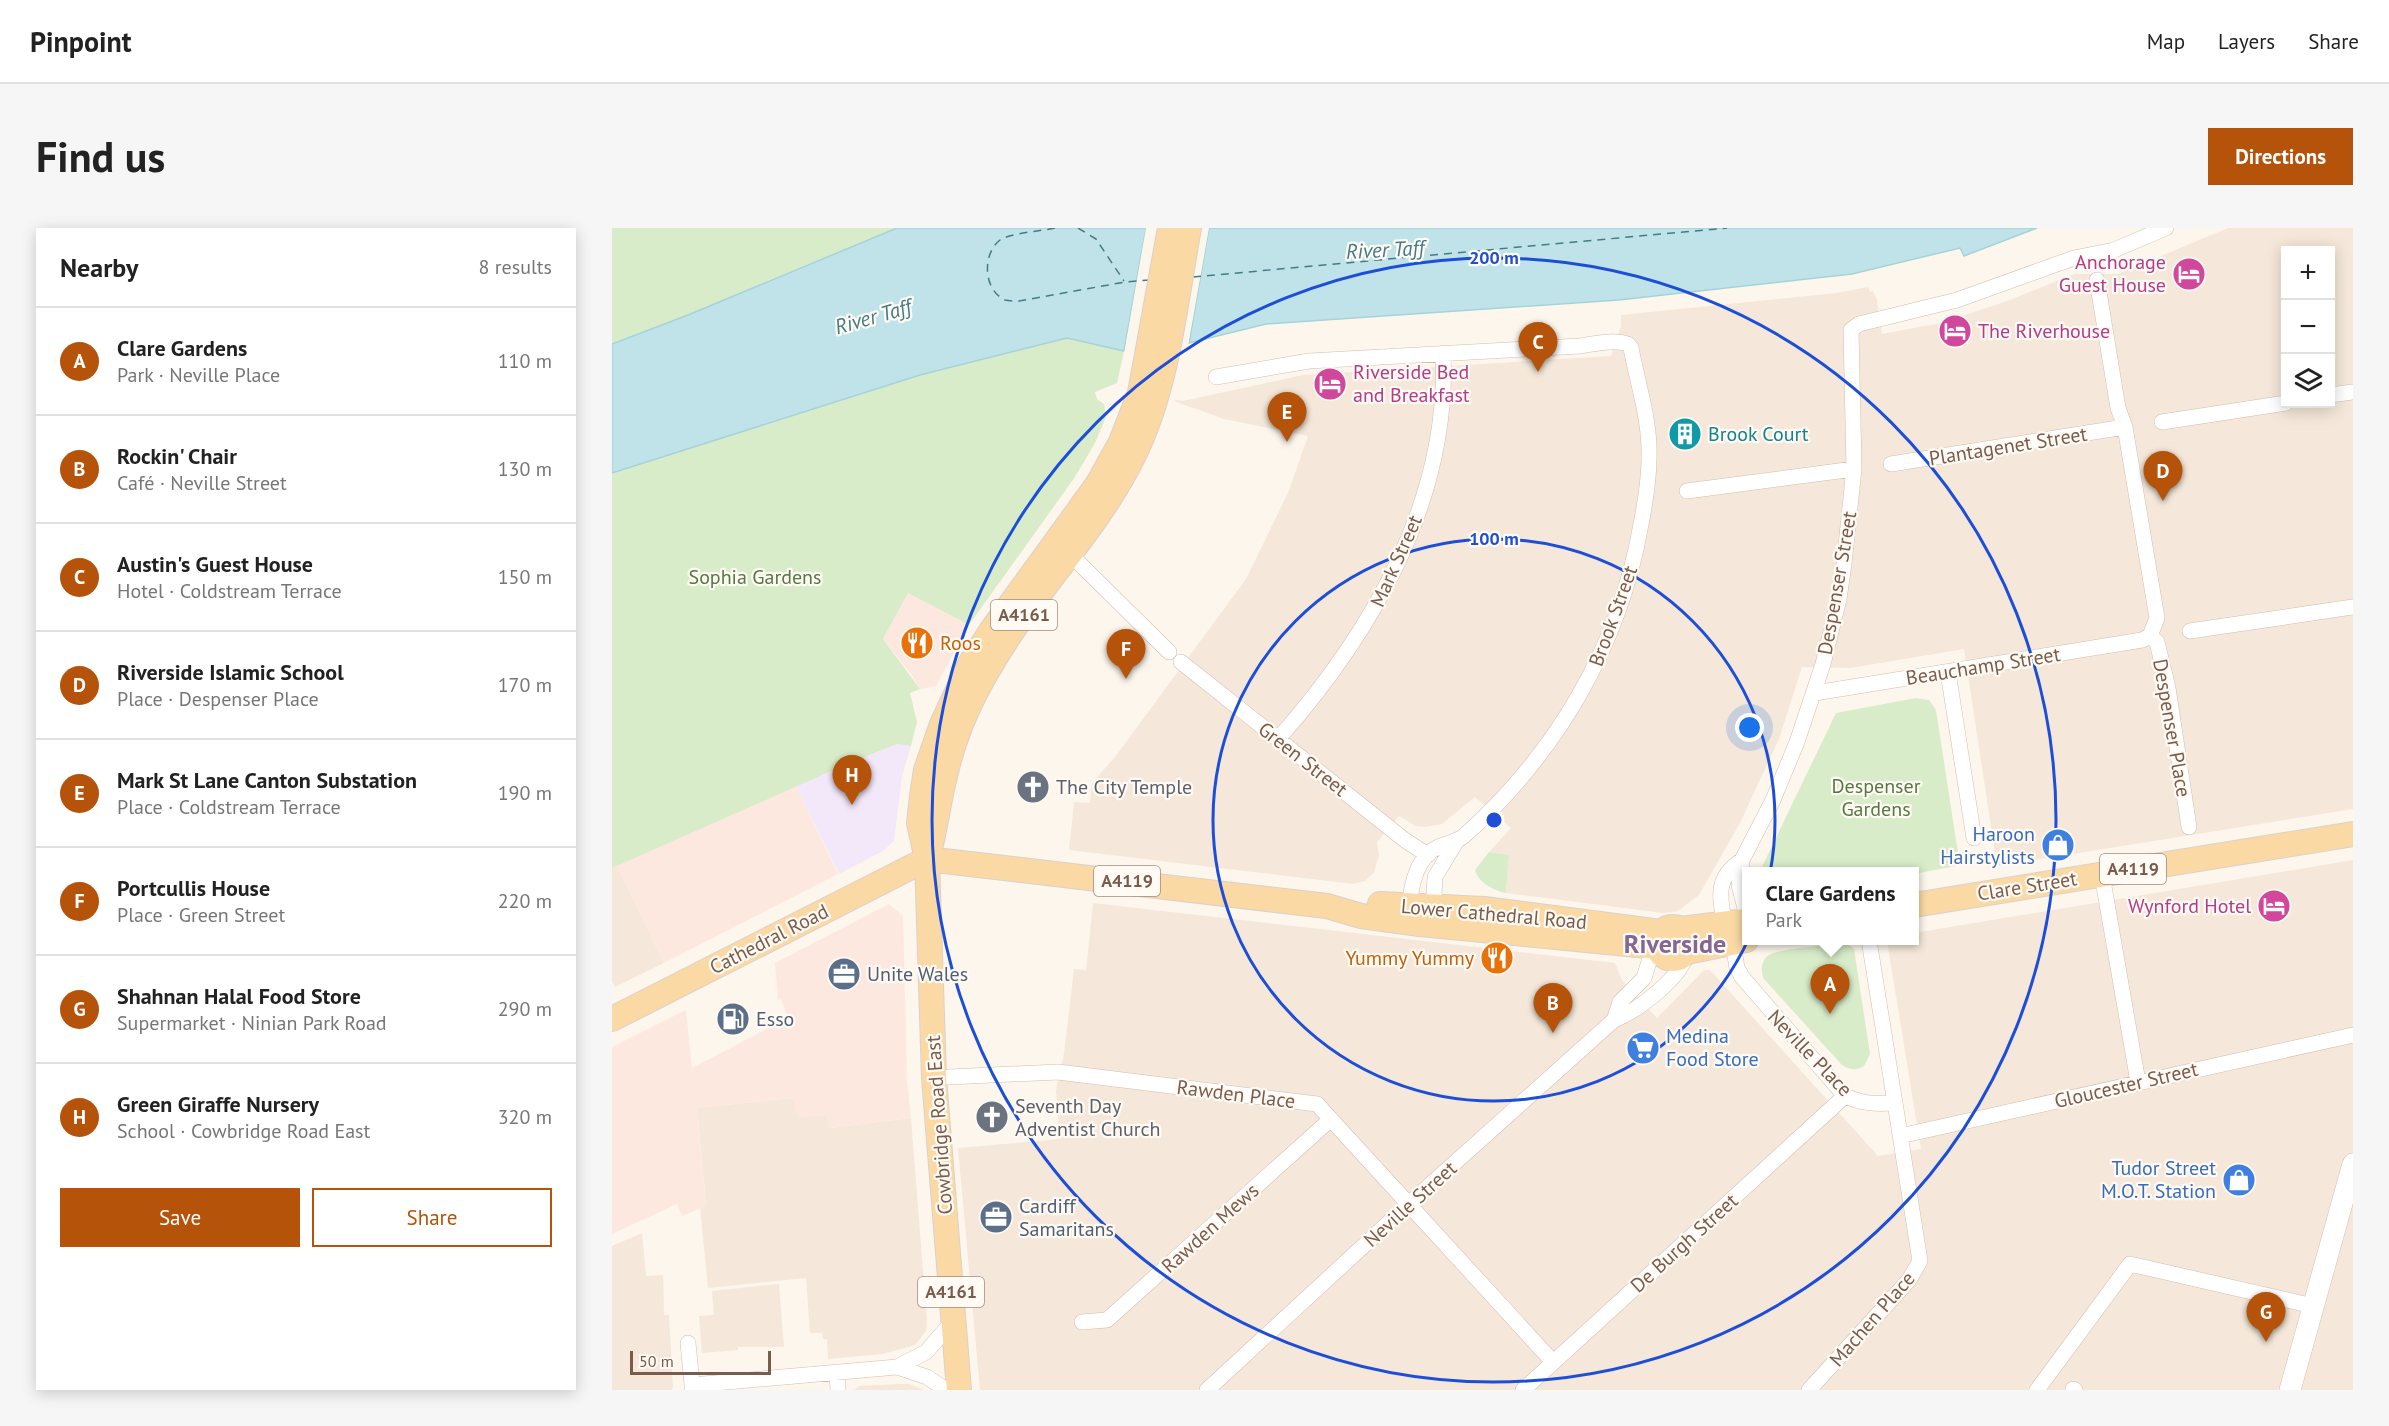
<!DOCTYPE html>
<meta charset="utf-8">
<style>
body{margin:0;font-family:"PT Sans",sans-serif;background:#f6f6f6;color:#222}
.controls{position:absolute;right:18px;top:18px;display:grid;overflow:hidden;border-radius:0px;box-shadow:0 3px 15px #0003}
.controls button{width:54px;height:54px;display:grid;place-items:center;padding:0;border:0;border-bottom:2px solid #e0e0e0;background:#fff;color:#222;font:30px sans-serif}
.scale{position:absolute;left:18px;bottom:15px;width:141px;box-sizing:border-box;padding-left:6px;border:3px solid #7a5c4d;border-top:0;font-size:16px;line-height:21px;white-space:nowrap;color:#7a5c4d;-webkit-text-stroke:4px #fffaf3;paint-order:stroke}
.you{position:absolute;left:1138px;top:500px;width:21px;height:21px;margin:-15px;border:4px solid #fff;border-radius:50%;background:#1a73e8;box-shadow:0 0 0 9px #1a73e833}
.badge{display:grid;place-items:center;width:39px;height:39px;border-radius:50%;background:#b45309;color:#fff;font-size:20px;font-weight:700}
.pin{position:absolute;translate:-50% -50px;filter:drop-shadow(0 2px 3px #0008)}
.pin::after{content:'';position:absolute;top:32px;width:21px;height:18px;background:inherit;clip-path:polygon(0 0,100% 0,50% 100%)}
.popup{position:absolute;left:1130px;top:639px;width:177px;height:78px;box-sizing:border-box;display:grid;place-content:center;border-radius:0px;background:#fff;filter:drop-shadow(0 2px 4px #0005);font-size:20px;white-space:nowrap;color:#767676}
.popup b{font-size:22px;color:#222}
.popup::after{content:'';position:absolute;left:50%;top:100%;margin-left:-12px;border:12px solid transparent;border-top-color:#fff}
.list{margin:0;padding:0;list-style:none}
h2{display:flex;justify-content:space-between;align-items:center;height:78px;margin:0;padding:0 24px;font-size:26px}
h2 small{font-size:20px;font-weight:400;color:#767676}
.list li{display:grid;grid-template-columns:39px 1fr auto;gap:18px;align-items:center;box-sizing:border-box;height:108px;padding:0 24px;border-top:2px solid #e0e0e0}
.list b{display:block;font-size:22px;white-space:nowrap}
.list p{margin:0;font-size:20px;white-space:nowrap;color:#767676}
.list em{font-size:20px;font-style:normal;color:#767676}
.actions{display:flex;gap:12px;padding:18px 24px}
.actions a{flex:1;padding:14px 0;border:2px solid #b45309;border-radius:0px;text-align:center;font-size:21px;color:#b45309}
.actions .main{background:#b45309;color:#fff}
.icon{flex:none;width:33px;height:33px;fill:none;stroke:currentColor;stroke-width:2;stroke-linecap:round;stroke-linejoin:round}
.map{position:relative;flex:none;width:1741px;height:1162px;overflow:hidden;border-radius:0px}
header{display:flex;align-items:center;gap:36px;box-sizing:border-box;height:84px;padding:0 30px;background:#fff;border-bottom:2px solid #e0e0e0}
header strong{font-size:28px}
nav{display:flex;gap:33px;margin-inline-start:auto;font-size:21px}
.intro{display:flex;align-items:center;justify-content:space-between;box-sizing:border-box;height:144px;padding:0 36px}
h1{margin:0;font-size:42px}
.button{padding:15px 27px;border-radius:0px;background:#b45309;color:#fff;font-size:21px;font-weight:700}
main{display:flex;gap:36px;padding:0 36px}
aside{flex:1;background:#fff;border-radius:0px;box-shadow:0 3px 15px #0003}
.map>svg:first-child{display:block}
.residential{fill:#f5e8da;fill-rule:evenodd}
.commercial{fill:#fde8e0}
.education{fill:#f3e8fa}
.green{fill:#d8ecc9}
.water{fill:#bfe3e8;stroke:#a5d3da;stroke-width:1.5}
.pier{fill:#fdf6ec}
.lines{fill:none;stroke-linecap:round;stroke-linejoin:round}
.ferry{stroke:#437c86;stroke-width:1.5;stroke-dasharray:8 6;stroke-linecap:butt}
.street-casing{stroke:#d1beb0;stroke-width:16}
.secondary-casing{stroke:#d6c0b0;stroke-width:22}
.primary-casing{stroke:#dad1cd;stroke-width:26}
.street{stroke:#fff;stroke-width:15}
.secondary{stroke:#fff;stroke-width:21}
.primary{stroke:#fbd9a5;stroke-width:24}
.ring{fill:none;stroke:#1d4ed8;stroke-width:3}
.labels{text-anchor:middle;stroke-width:4.5;stroke-linejoin:round;paint-order:stroke}
.shield{fill:#fffaf3;stroke:#a28b7f;stroke-width:1.5}
.shield-label{font-size:18px;font-weight:bold;fill:#7a5c4d}
.hotel-label{font-size:20px;fill:#b23c85;stroke:#fffaf3;text-anchor:end}
.culture-label{font-size:20px;fill:#0d838f;stroke:#fffaf3;text-anchor:start}
.street-label{font-size:20px;fill:#7a5c4d;stroke:#fffaf3}
.park-label{font-size:20px;fill:#537a41;stroke:#fffaf3}
.food-label{font-size:20px;fill:#c56008;stroke:#fffaf3;text-anchor:start}
.worship-label{font-size:20px;fill:#5b616d;stroke:#fffaf3;text-anchor:start}
.shop-label{font-size:20px;fill:#366cbe;stroke:#fffaf3;text-anchor:end}
.service-label{font-size:20px;fill:#4e5e75;stroke:#fffaf3;text-anchor:start}
.water-label{font-size:21px;font-style:italic;fill:#437c86;stroke:#fffaf3}
.district-label{font-size:26px;font-weight:bold;fill:#846695;stroke:#fffaf3}
.centre{fill:#1d4ed8;stroke:#fffaf3;stroke-width:3}
.ring-label{font-size:18px;text-anchor:middle;font-weight:bold;fill:#1d4ed8;stroke:#fffaf3;stroke-width:4.5;stroke-linejoin:round;paint-order:stroke}
</style>
<header>
<strong>Pinpoint</strong>
<nav><a>Map</a><a>Layers</a><a>Share</a></nav>
</header>
<div class="intro"><h1>Find us</h1><a class="button">Directions</a></div>
<main>
<aside>
<h2>Nearby<small>8 results</small></h2>
<ul class="list">
<li><span class="badge">A</span><div><b>Clare Gardens</b><p>Park · Neville Place</p></div><em>110 m</em></li>
<li><span class="badge">B</span><div><b>Rockin' Chair</b><p>Café · Neville Street</p></div><em>130 m</em></li>
<li><span class="badge">C</span><div><b>Austin's Guest House</b><p>Hotel · Coldstream Terrace</p></div><em>150 m</em></li>
<li><span class="badge">D</span><div><b>Riverside Islamic School</b><p>Place · Despenser Place</p></div><em>170 m</em></li>
<li><span class="badge">E</span><div><b>Mark St Lane Canton Substation</b><p>Place · Coldstream Terrace</p></div><em>190 m</em></li>
<li><span class="badge">F</span><div><b>Portcullis House</b><p>Place · Green Street</p></div><em>220 m</em></li>
<li><span class="badge">G</span><div><b>Shahnan Halal Food Store</b><p>Supermarket · Ninian Park Road</p></div><em>290 m</em></li>
<li><span class="badge">H</span><div><b>Green Giraffe Nursery</b><p>School · Cowbridge Road East</p></div><em>320 m</em></li>
</ul>
<div class="actions"><a class="main">Save</a><a>Share</a></div>
</aside>
<div class="map">
<svg width="1741" height="1162" viewBox="0 0 1741 1162">
<rect width="100%" height="100%" fill="#fdf6ec"/>
<path class="residential" d="M1616,0H1741V581L1385,638L1352,421L1238,440L1190,439L1167,511L1128,595L1087,667L1066,683L1051,685L894,665L897,627L877,624L899,600L863,569L830,596L813,599L804,598L787,588L765,614L767,627L762,645L753,653L741,656L457,622L462,574L478,575L480,555L503,529L634,351L676,265L696,208L612,191L562,173L563,172L571,173L691,147L999,128L1009,98V87L1224,65L1256,59L1258,64L1261,63L1265,72L1270,106L1329,95L1398,72L1462,46H1506ZM1674,22H1718V176H1674Z
M1741,632V1162H368L346,920L448,911L444,863L452,825L462,741L474,742L481,675L1003,735L1010,752L1045,790L1092,742H1098L1266,928L1309,921L1275,713L1302,712V705Z
M5,637L52,735L3,759L0,754V640Z
M180,870L182,872L185,884L215,887L217,900L299,890L315,1093L314,1103L303,1117L271,1126L216,1131L215,1111H211L210,1105H198L194,1050L96,1060L88,980L94,977L85,880Z
M30,1005L34,1048L51,1047L52,1087H57L61,1159L60,1162H0V1018Z
M167,1056L172,1119H126V1122L90,1125L87,1088L102,1087L100,1063Z
M285,1156H297L312,1162H242L248,1158Z"/>
<path class="commercial" d="M296,365L357,397L324,458L308,461L299,446L271,411Z
M184,558L226,646L52,735L5,637Z
M277,676L291,688L295,851L299,890L217,900L215,887L189,889L184,884L182,872L180,870L85,880L94,978L70,988L65,976L0,1006V819L74,782L80,840L176,790L169,771L166,772L163,735Z"/>
<path class="education" d="M285,516L299,518L290,548L282,613L271,623L227,646L184,558Z"/>
<path class="green" d="M0,0H285L76,87L0,116Z
M455,110L512,123L505,155L483,164L485,171L492,176L494,189L483,215L463,249L357,397L296,365L271,411L308,461L298,465L305,494L299,518L285,516L233,537L0,640V245L308,147Z
M1304,470L1317,472L1324,482L1346,625L1347,632L1344,638L1302,646V644L1148,643L1224,485Z
M877,624L897,627L894,665C882,663 866,654 863,642Z
M1230,715L1236,716L1242,721L1258,826L1252,838C1244,843 1236,842 1229,836L1152,751C1148,742 1149,731 1159,726C1172,720 1214,718 1230,715Z"/>
<path class="water" d="M285,0H534L512,123L455,110L308,147L0,245V116L76,87Z
M597,0H1425L1352,28L1348,20L1240,46L1007,72L654,96L577,115Z"/>
<path class="pier" d="M534,0H537L532,29L515,123L512,126Z
M594,0H597L576,118L574,115Z"/>
<g class="lines">
<path class="ferry" d="M443,0C430,3 398,5 388,12C370,26 371,62 393,72C397,73 403,73 407,73L513,54L537,52
M466,0L484,11L512,53
M581,49L1115,0"/>
<g class="street-casing">
<path id="street" d="M1485,52L1506,180L1513,199L1545,390L1538,408
M604,149L697,133L968,118C983,116 1001,111 1016,116L1019,120C1025,152 1036,186 1037,219C1038,245 1034,271 1029,296C1008,418 944,526 852,608C844,614 836,615 826,619C802,630 798,663 797,685
M1718,167L1741,164
M1550,194L1674,175
M1279,236L1513,199
M1075,263L1242,241
M457,325L557,424
M1578,403L1741,379
M1538,408L1545,414L1556,460L1577,599
M569,434L794,613L816,627
M1336,444L1362,610
M1203,465L1530,412L1538,408
M666,511C760,405 838,271 831,125
M1490,647L1526,854
M1134,684L1127,657L1130,632L1161,572L1185,514L1211,436L1227,371L1232,336L1242,241L1239,102L1247,96L1345,72L1462,30L1502,22L1554,0
M821,686L823,649L844,614
M1114,704C1109,673 1100,651 1130,632
M1257,712L1283,875
M1121,715L1125,740L1130,749L1233,868C1251,876 1263,876 1283,875L1308,1033L1297,1052L1197,1162
M1002,792L1008,774L1032,750L1039,727L1046,719
M337,849L446,844L705,876L941,1134
M1288,908L1741,807
M470,1094L495,1092L719,891
M76,1115L80,1157
M285,1139L315,1149L334,1162
M225,1144L226,1162
M1461,1161L1463,1162
M80,1162V1157L285,1139L314,1124L341,1093
M595,1162L798,975L1002,792C1025,783 1071,749 1075,724
M911,1162L1233,868
M1425,1162L1518,1036L1701,1078"/>
</g>
<g class="secondary-casing">
<path id="secondary" d="M1678,1162L1741,936"/>
</g>
<g class="primary-casing">
<path id="primary" d="M316,629C324,599 327,569 335,540C344,503 362,464 382,432C424,361 485,302 521,229C556,159 563,76 577,0
M315,631L715,678L749,688L808,696L1046,719
M768,676L872,681L1049,704
M1302,677L1741,606
M1045 715a16 16 0 1 1 32 0a16 16 0 1 1-32 0Z
M1069,701L1134,693
M1075,724L1134,712
M0,791L315,631
M347,1162L322,850L315,631L307,595L310,568L314,542L330,496L359,434L379,403L485,257L509,214L528,165L558,0"/>
</g>
<use href="#street" class="street"/>
<use href="#secondary" class="secondary"/>
<use href="#primary" class="primary"/>
</g>
<g class="ring">
<circle cx="882" cy="592" r="281"/>
<circle cx="882" cy="592" r="562"/>
</g>
<defs>
<g id="hotel-disc" transform="scale(1.725)"><circle r="9.5" fill="#d1479c" stroke="#fffaf3"/><path d="M-6-4.5h1.5V1H6V5H4.5V3h-9V5H-6ZM-4 0a1.8 1.8 0 1 1 3.6 0ZM.5 0V-2.5h3Q6-2.5 6 0Z" fill="#fff"/></g>
<g id="building-disc" transform="scale(1.725)"><circle r="9.5" fill="#0f9aa8" stroke="#fffaf3"/><path d="M-4-6H4V6H1V3H-1V6H-4ZM-2.5-4.3h1.7v1.8h-1.7ZM.8-4.3h1.7v1.8H.8ZM-2.5-1h1.7V.8h-1.7ZM.8-1h1.7V.8H.8Z" fill="#fff"/></g>
<g id="restaurant-disc" transform="scale(1.725)"><circle r="9.5" fill="#e8710a" stroke="#fffaf3"/><path d="M-5-6h1v4h1v-4h1v4h1v-4h1v5L-1.5 .5V6h-2V.5L-5-1ZM5-6V6H3V1.5H1.5Q1.5-4 5-6Z" fill="#fff"/></g>
<g id="church-disc" transform="scale(1.725)"><circle r="9.5" fill="#6b7280" stroke="#fffaf3"/><path d="M-1.2-6h2.4v3.5h3.3v2.4h-3.3V6h-2.4V-.1h-3.3v-2.4h3.3Z" fill="#fff"/></g>
<g id="shop-disc" transform="scale(1.725)"><circle r="9.5" fill="#3f7fe0" stroke="#fffaf3"/><path d="M-5-2.5h2.3a2.7 3.5 0 0 1 5.4 0H5L5.5 6h-11ZM-1.5-2.5h3a1.5 2.3 0 0 0-3 0Z" fill="#fff"/></g>
<g id="office-disc" transform="scale(1.725)"><circle r="9.5" fill="#5c6f8a" stroke="#fffaf3"/><path d="M-6-3h4V-5.5h4V-3h4V5H-6ZM-1-4.5V-3h2v-1.5ZM-6 0V1H6V0Z" fill="#fff"/></g>
<g id="fuel-disc" transform="scale(1.725)"><circle r="9.5" fill="#5c6f8a" stroke="#fffaf3"/><path d="M-5.5-6h7V0h2V4h1.3V-2.5L3-4.5l.8-.8L6-3V5H2.5V1h-1V6h-7ZM-4.2-4.7v3.2H.2V-4.7Z" fill="#fff"/></g>
<g id="supermarket-disc" transform="scale(1.725)"><circle r="9.5" fill="#3f7fe0" stroke="#fffaf3"/><path d="M-6-5.5h2.5l.6 2H6L4.5 2H-2.5L-4.4-4H-6ZM-1.5 3.2a1.3 1.3 0 1 0 .1 0ZM3 3.2a1.3 1.3 0 1 0 .1 0Z" fill="#fff"/></g>
</defs>
<g fill-rule="evenodd">
<use href="#hotel-disc" x="1577" y="46"/>
<use href="#hotel-disc" x="1343" y="103"/>
<use href="#hotel-disc" x="718" y="156"/>
<use href="#building-disc" x="1073" y="206"/>
<use href="#restaurant-disc" x="305" y="415"/>
<use href="#church-disc" x="421" y="559"/>
<use href="#shop-disc" x="1446" y="617"/>
<use href="#hotel-disc" x="1662" y="678"/>
<use href="#restaurant-disc" x="885" y="730"/>
<use href="#office-disc" x="232" y="746"/>
<use href="#fuel-disc" x="121" y="791"/>
<use href="#supermarket-disc" x="1031" y="820"/>
<use href="#church-disc" x="380" y="889"/>
<use href="#shop-disc" x="1627" y="952"/>
<use href="#office-disc" x="384" y="989"/>
</g>
<g class="labels">
<g class="shield">
<rect x="379" y="372" width="66" height="30" rx="4.5"/>
<rect x="1488" y="626" width="66" height="30" rx="4.5"/>
<rect x="482" y="638" width="66" height="30" rx="4.5"/>
<rect x="306" y="1049" width="66" height="30" rx="4.5"/>
</g>
<g class="shield-label">
<text x="412" y="393">A4161</text>
<text x="1521" y="647">A4119</text>
<text x="515" y="659">A4119</text>
<text x="339" y="1070">A4161</text>
</g>
<g class="hotel-label">
<text x="1554" y="41">Anchorage<tspan x="1554" dy="23">Guest House</tspan></text>
<text x="1366" y="110" text-anchor="start">The Riverhouse</text>
<text x="741" y="151" text-anchor="start">Riverside Bed<tspan x="741" dy="23">and Breakfast</tspan></text>
<text x="1639" y="685">Wynford Hotel</text>
</g>
<g class="culture-label">
<text x="1096" y="213">Brook Court</text>
</g>
<g class="street-label">
<text transform="translate(1396 218) rotate(-9)" y="7">Plantagenet Street</text>
<text transform="translate(784 333) rotate(-66)" y="7">Mark Street</text>
<text transform="translate(1225 355) rotate(-80)" y="7">Despenser Street</text>
<text transform="translate(1001 388) rotate(-70)" y="7">Brook Street</text>
<text transform="translate(1371 438) rotate(-9)" y="7">Beauchamp Street</text>
<text transform="translate(1560 500) rotate(80)" y="7">Despenser Place</text>
<text transform="translate(691 531) rotate(38)" y="7">Green Street</text>
<text transform="translate(1415 658) rotate(-9)" y="7">Clare Street</text>
<text transform="translate(882 686) rotate(5)" y="7">Lower Cathedral Road</text>
<text transform="translate(157 711) rotate(-27)" y="7">Cathedral Road</text>
<text transform="translate(1198 825) rotate(46)" y="7">Neville Place</text>
<text transform="translate(1514 857) rotate(-13)" y="7">Gloucester Street</text>
<text transform="translate(624 866) rotate(7)" y="7">Rawden Place</text>
<text transform="translate(327 897) rotate(-94)" y="7">Cowbridge Road East</text>
<text transform="translate(798 976) rotate(-42)" y="7">Neville Street</text>
<text transform="translate(598 1000) rotate(-42)" y="7">Rawden Mews</text>
<text transform="translate(1072 1015) rotate(-42)" y="7">De Burgh Street</text>
<text transform="translate(1260 1091) rotate(-49)" y="7">Machen Place</text>
</g>
<g class="park-label">
<text x="143" y="356">Sophia Gardens</text>
<text x="1264" y="565">Despenser<tspan x="1264" dy="23">Gardens</tspan></text>
</g>
<g class="food-label">
<text x="328" y="422">Roos</text>
<text x="862" y="737" text-anchor="end">Yummy Yummy</text>
</g>
<g class="worship-label">
<text x="444" y="566">The City Temple</text>
<text x="403" y="885">Seventh Day<tspan x="403" dy="23">Adventist Church</tspan></text>
</g>
<g class="shop-label">
<text x="1423" y="613">Haroon<tspan x="1423" dy="23">Hairstylists</tspan></text>
<text x="1054" y="815" text-anchor="start">Medina<tspan x="1054" dy="23">Food Store</tspan></text>
<text x="1604" y="947">Tudor Street<tspan x="1604" dy="23">M.O.T. Station</tspan></text>
</g>
<g class="service-label">
<text x="255" y="753">Unite Wales</text>
<text x="144" y="798">Esso</text>
<text x="407" y="985">Cardiff<tspan x="407" dy="23">Samaritans</tspan></text>
</g>
<g class="water-label">
<text transform="translate(773 22) rotate(-3)" y="7">River Taff</text>
<text transform="translate(261 89) rotate(-16)" y="7">River Taff</text>
</g>
<g class="district-label">
<text x="1063" y="725">Riverside</text>
</g>
</g>
<circle cx="882" cy="592" r="9" class="centre"/>
<g class="ring-label">
<text x="882" y="36">200 m</text>
<text x="882" y="317">100 m</text>
</g>
</svg>
<div class="controls">
<button>+</button>
<button>−</button>
<button><svg class="icon" aria-label="layers" viewBox="0 0 24 24"><path d="M12 4l9 5-9 5-9-5zM3 14l9 5 9-5"/></svg></button>
</div>
<div class="scale">50 m</div>
<div class="you"></div>
<div class="pin badge" style="left:1218px;top:786px">A</div>
<div class="popup"><b>Clare Gardens</b>Park</div>
<div class="pin badge" style="left:941px;top:805px">B</div>
<div class="pin badge" style="left:926px;top:144px">C</div>
<div class="pin badge" style="left:1551px;top:273px">D</div>
<div class="pin badge" style="left:675px;top:214px">E</div>
<div class="pin badge" style="left:514px;top:451px">F</div>
<div class="pin badge" style="left:1654px;top:1114px">G</div>
<div class="pin badge" style="left:240px;top:577px">H</div>
</div>
</main>
